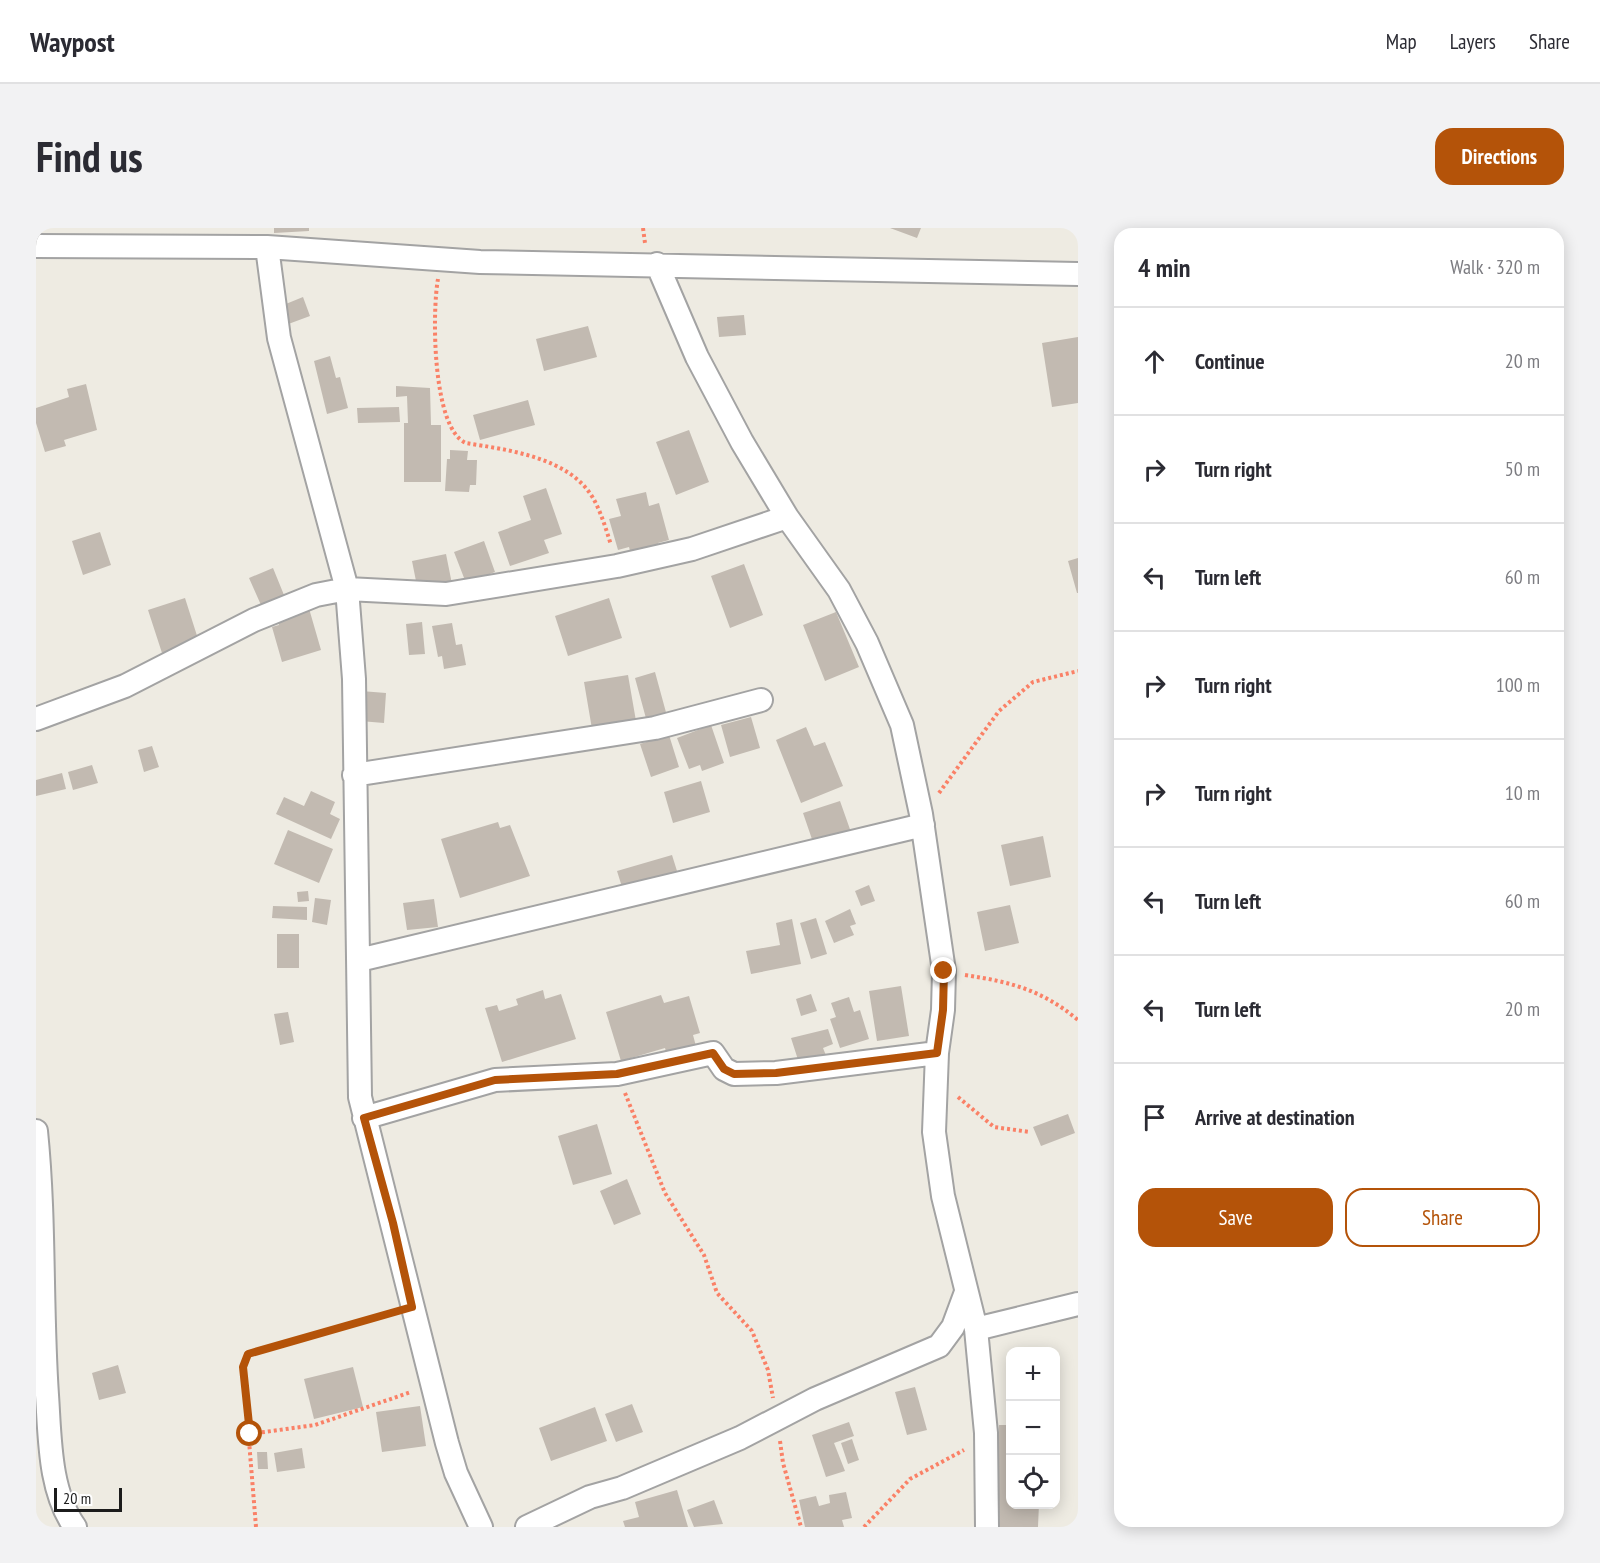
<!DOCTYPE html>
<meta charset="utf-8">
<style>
body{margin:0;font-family:"PT Sans Narrow",sans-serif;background:#f2f2f3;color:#2b2b33}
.controls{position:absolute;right:18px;bottom:18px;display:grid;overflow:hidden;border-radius:12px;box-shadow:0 3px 15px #0003}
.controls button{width:54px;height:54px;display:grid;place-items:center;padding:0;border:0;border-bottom:2px solid #e1e1e2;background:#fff;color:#2b2b33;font:30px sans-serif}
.scale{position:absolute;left:18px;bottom:15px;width:68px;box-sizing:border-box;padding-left:6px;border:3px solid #1c1c1c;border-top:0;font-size:16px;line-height:21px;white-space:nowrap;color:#1c1c1c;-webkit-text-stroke:4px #fff;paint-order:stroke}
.stop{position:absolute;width:18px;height:18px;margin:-14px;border:4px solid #b45309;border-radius:50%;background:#fff}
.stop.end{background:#b45309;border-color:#fff;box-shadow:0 2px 6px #0008}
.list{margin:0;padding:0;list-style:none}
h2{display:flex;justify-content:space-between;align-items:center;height:78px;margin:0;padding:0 24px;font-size:26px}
h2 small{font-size:20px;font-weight:400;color:#7c7c81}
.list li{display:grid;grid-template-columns:39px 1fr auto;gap:18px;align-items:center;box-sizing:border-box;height:108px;padding:0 24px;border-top:2px solid #e1e1e2}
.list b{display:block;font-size:22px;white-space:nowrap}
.list em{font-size:20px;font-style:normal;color:#7c7c81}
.actions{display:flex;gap:12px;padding:18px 24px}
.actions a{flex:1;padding:14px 0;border:2px solid #b45309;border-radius:18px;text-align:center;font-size:21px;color:#b45309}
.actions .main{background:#b45309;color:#fff}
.icon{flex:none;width:33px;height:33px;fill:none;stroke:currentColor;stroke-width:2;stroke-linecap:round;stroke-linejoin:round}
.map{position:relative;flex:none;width:1042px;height:1299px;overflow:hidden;border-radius:18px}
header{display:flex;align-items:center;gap:36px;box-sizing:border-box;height:84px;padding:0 30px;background:#fff;border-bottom:2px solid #e1e1e2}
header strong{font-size:28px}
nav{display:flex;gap:33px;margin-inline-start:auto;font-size:21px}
.intro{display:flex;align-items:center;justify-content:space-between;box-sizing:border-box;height:144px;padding:0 36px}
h1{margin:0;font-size:42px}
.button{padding:15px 27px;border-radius:18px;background:#b45309;color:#fff;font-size:21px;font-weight:700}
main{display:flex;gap:36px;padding:0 36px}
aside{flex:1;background:#fff;border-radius:18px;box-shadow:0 3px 15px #0003}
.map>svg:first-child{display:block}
.building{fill:#c2bab1}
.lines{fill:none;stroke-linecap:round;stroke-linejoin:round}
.street-casing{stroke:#a3a3a3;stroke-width:26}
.path{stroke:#fa8167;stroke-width:4;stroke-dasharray:3 3;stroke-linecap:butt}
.street{stroke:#fff;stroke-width:22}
.route{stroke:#b45309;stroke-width:8}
</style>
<header>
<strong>Waypost</strong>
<nav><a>Map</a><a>Layers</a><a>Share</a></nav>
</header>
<div class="intro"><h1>Find us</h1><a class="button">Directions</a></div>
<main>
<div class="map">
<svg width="1042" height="1299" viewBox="0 0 1042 1299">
<rect width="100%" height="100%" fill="#eeebe2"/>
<path class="building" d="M238,0H273V3L238,5Z
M854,0H885L881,10Z
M267,69L274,88L247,98L240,80Z
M708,87L710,107L683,109L681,89Z
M552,98L561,129L508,143L500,111Z
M1042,109V175L1016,179L1006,115Z
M294,128L300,150L304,149L312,180L291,186L278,133Z
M50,156L61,202L28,212L30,218L9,224L0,195V180L33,169L31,161Z
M360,158L394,160L395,197H405V254H368V195H372L371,168L360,169Z
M492,172L499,197L444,212L437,187Z
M363,179L364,194L322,195L321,180Z
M653,202L673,254L640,267L620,214Z
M414,222L432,223L431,232H441L440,257H434L433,264L409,263L411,231H414Z
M510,260L526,306L508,312L513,325L474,338L462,304L495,292L487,268Z
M610,264L613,278L623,275L633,312L622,315L625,322L596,330L593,319L582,322L573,291L585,288L580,271Z
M64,304L75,337L47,347L36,313Z
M448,313L459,344L430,355L418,324Z
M410,326L416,356L382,363L376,333Z
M1042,330V365H1041L1032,333Z
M708,336L727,387L694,400L675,348Z
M237,340L248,367L225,377L213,350Z
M149,370L163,414L126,425L112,382Z
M573,370L586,410L532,428L519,388Z
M272,377L285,422L246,434L236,399L243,397L240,387Z
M800,384L823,439L789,453L767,397Z
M386,394L389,426L373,427L370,396Z
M416,395L420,417L426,416L430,437L408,441L406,428L402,429L396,398Z
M619,444L631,488L611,494L599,450Z
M592,447L600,493L556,501L548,454Z
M325,463L350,465L348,495L324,493Z
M715,489L724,520L694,529L685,497Z
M675,497L688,535L666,543L664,537L653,541L641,510Z
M770,499L778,518L789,514L807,558L765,575L740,512Z
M633,507L643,539L615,549L604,516Z
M116,518L123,539L108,544L102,522Z
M56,537L62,555L37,562L32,544Z
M26,545L30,561L0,568V552Z
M665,553L674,584L637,595L628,564Z
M275,563L299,574L294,586L304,591L295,611L240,586L248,569L268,578Z
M804,573L816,607L779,620L767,585Z
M462,594L464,600L474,597L494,648L424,670L405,611Z
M252,602L297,621L283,655L238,636Z
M1007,608L1015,649L974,658L965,617Z
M636,627L641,643L586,659L581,643Z
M833,657L839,673L825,678L819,663Z
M272,663L273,673L262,674L261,664Z
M279,670L295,672L291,697L276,694Z
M398,671L402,699L371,702L367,675Z
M974,677L983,715L949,723L941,684Z
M237,678L271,679V692L236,690Z
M814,681L820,696L814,698L818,707L798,715L789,693Z
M780,690L791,726L775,731L764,695Z
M756,691L765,736L715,746L710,723L744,717L740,695Z
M241,706H263V740H241Z
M865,758L873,808L841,813L833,763Z
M507,762L509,771L525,766L540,811L466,834L449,780L461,777L463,783L482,777L480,771Z
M775,766L781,783L765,788L760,771Z
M625,767L628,775L653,768L664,805L657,807L661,822L632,831L629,820L585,833L570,784Z
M813,769L818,784L824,782L833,811L804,820L794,791L800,789L795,775Z
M252,784L258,814L244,817L238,786Z
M792,801L797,816L787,820L791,830L764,838L755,810Z
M1032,886L1039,905L1005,918L997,899Z
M561,896L576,946L537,957L522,908Z
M591,951L605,986L578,997L564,963Z
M82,1137L90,1165L63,1172L56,1145Z
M317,1139L327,1179L278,1191L268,1151Z
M879,1159L891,1202L871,1207L859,1164Z
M596,1176L607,1204L580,1214L569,1186Z
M384,1178L390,1218L346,1224L340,1184Z
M559,1179L571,1213L515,1233L503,1200Z
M813,1194L818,1208L798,1215L809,1243L790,1249L776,1207Z
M963,1197H975V1276H1003L1002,1299H959Z
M816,1211L823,1232L812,1236L805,1215Z
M266,1220L269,1240L241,1244L238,1225Z
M221,1224H231L232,1241H222Z
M641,1262L652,1299H589L587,1293L603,1289L599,1274Z
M810,1264L816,1290L806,1292L808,1299H769L763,1272L780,1268L783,1278L794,1275L793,1267Z
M678,1272L687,1296L658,1299L651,1282Z"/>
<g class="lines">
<g class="street-casing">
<path id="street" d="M0,18L231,19L444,34L1042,46
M231,19L243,110L311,361L318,451L324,869L411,1215L420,1245L445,1299
M621,36L661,129L706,214L751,289L803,362L831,415L866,497L885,586L908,743L907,782L901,825L898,904L907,968L940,1101L950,1205L951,1299
M0,491L89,458L218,392L280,367L311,361L410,366L581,338L656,321L751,289
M318,547L619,500L725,472
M323,732L887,597
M328,890L459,852L581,846L677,825L688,841L698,846L740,845L901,825
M0,903C9,991 5,1079 11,1167C14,1210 13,1263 39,1299
M940,1101L1042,1076
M491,1299L554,1269L586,1260L704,1210L779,1171L903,1118L917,1099L930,1064"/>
</g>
<path class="path" d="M607,0L609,15
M402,51C396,83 396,201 430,215C472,222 533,229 557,270C565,284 570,301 575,317
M903,565L963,483L997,454L1042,443
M929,747C975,754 1006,762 1042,792
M589,865L629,965L668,1027L681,1065L716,1103L732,1142L737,1170
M922,869L958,899L994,904
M214,1206L279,1197L375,1164
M744,1213L747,1235L765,1299
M220,1299L207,1139L212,1126L358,1084
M828,1299L874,1251L928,1222"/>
<use href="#street" class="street"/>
</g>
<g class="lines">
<path class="route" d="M214,1206L207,1139L212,1126L376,1079L357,995L328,890L459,852L581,846L677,825L688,841L698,846L740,845L901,825L907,782L908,743"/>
</g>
</svg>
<div class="controls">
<button>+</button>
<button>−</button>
<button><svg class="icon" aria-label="locate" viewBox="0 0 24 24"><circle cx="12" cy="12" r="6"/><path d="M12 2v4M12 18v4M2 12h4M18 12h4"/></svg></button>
</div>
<div class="scale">20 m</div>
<div class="stop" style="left:214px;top:1206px"></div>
<div class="stop end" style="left:908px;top:743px"></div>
</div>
<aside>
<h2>4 min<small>Walk · 320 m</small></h2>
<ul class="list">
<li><svg class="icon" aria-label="ahead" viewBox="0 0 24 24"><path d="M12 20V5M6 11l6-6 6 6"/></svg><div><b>Continue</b></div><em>20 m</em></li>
<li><svg class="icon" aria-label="right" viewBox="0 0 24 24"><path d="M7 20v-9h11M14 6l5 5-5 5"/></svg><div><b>Turn right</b></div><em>50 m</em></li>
<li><svg class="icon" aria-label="left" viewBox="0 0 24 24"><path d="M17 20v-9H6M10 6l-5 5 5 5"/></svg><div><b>Turn left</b></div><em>60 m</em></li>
<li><svg class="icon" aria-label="right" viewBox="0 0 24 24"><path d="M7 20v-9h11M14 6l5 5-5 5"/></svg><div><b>Turn right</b></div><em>100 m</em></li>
<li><svg class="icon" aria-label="right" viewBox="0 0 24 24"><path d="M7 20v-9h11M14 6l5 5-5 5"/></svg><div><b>Turn right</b></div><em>10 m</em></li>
<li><svg class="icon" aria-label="left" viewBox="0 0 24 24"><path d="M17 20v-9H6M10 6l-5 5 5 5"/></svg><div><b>Turn left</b></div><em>60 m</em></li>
<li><svg class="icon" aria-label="left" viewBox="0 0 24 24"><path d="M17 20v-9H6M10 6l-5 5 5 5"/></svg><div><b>Turn left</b></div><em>20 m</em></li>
<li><svg class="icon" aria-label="arrive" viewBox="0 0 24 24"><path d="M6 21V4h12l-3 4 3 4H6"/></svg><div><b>Arrive at destination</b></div></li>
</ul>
<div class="actions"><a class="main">Save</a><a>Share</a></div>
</aside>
</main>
